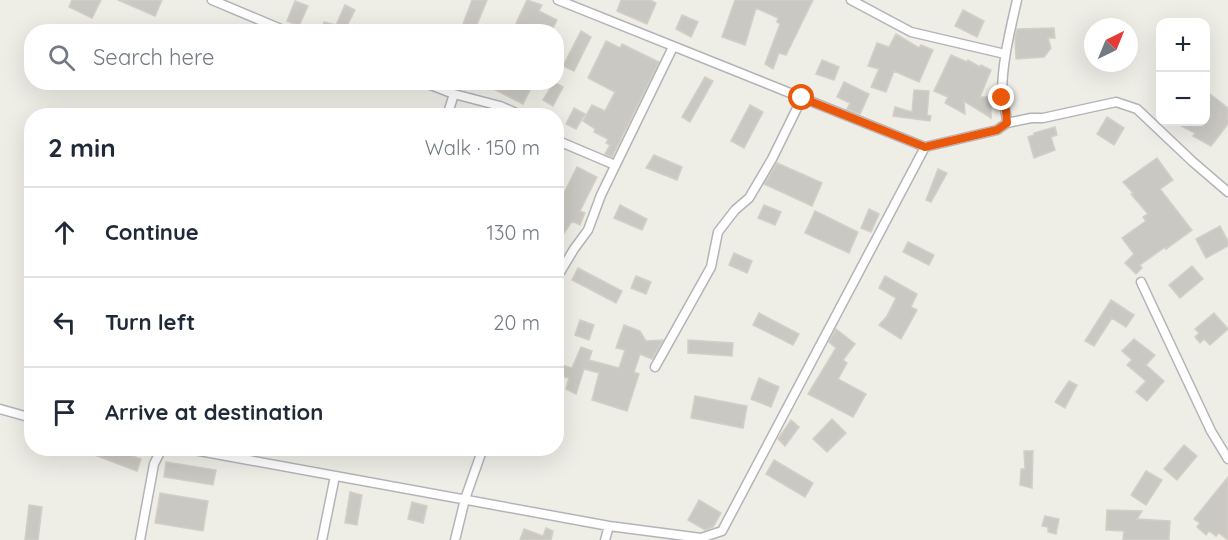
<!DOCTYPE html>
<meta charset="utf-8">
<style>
body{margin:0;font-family:Quicksand,sans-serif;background:#f2f2f3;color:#1f2937}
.controls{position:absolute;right:18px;top:18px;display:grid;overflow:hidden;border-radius:12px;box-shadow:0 6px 24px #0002}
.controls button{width:54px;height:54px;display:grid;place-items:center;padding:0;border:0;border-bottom:2px solid #e0e1e3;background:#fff;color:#1f2937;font:30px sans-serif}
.compass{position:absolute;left:1084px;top:18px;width:54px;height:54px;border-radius:50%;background:#fff;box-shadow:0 6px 24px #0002;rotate:43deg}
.stop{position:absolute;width:18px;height:18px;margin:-14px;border:4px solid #ea580c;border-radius:50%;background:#fff}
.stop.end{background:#ea580c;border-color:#fff;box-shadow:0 2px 6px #0008}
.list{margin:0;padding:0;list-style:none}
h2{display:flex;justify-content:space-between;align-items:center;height:78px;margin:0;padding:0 24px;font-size:26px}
h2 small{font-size:20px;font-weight:400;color:#747a83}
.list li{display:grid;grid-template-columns:39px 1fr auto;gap:18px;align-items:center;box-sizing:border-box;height:90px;padding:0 24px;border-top:2px solid #e0e1e3}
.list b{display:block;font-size:22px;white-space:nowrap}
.list em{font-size:20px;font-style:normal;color:#747a83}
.icon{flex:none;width:33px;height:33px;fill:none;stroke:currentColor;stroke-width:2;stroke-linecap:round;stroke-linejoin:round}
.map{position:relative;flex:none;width:1228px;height:540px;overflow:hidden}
.search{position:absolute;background:#fff;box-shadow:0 6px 24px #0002;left:24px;top:24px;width:540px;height:66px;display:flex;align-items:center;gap:15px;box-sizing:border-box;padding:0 21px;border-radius:24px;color:#747a83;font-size:22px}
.panel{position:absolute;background:#fff;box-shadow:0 6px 24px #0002;left:24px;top:108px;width:540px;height:348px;border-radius:24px}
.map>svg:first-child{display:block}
.building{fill:#cac8c2;stroke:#d2d0c5;stroke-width:1.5}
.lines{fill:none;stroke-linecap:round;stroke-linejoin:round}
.minor-casing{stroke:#b3b4b9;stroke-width:11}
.minor{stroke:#fff;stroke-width:8}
.route{stroke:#ea580c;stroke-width:8}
</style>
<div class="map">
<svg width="1228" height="540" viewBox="0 0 1228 540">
<rect width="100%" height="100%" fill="#eeede6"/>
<path class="building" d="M72,0H101L92,18L69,7Z
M118,0H162L155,16Z
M472,0H487L474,32H460Z
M527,0L542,5L539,11L557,20L551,32H512Z
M621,0H650L656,3L647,24L617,11Z
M735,0H813L786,55L779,53L773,69L765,64L780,24L777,22L778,18L756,8L745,45L722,37Z
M295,1L308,6L299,26L287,21Z
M345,5L355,10L346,28L349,29L348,32H321L324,22L336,25Z
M963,10L984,21L977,37L955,26Z
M682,15L698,22L691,37L676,29Z
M1054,28L1055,38H1048L1051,48L1044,57L1016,59L1015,38L1017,29Z
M581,31L591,37L574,71L563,66Z
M896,34L919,48L921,45L933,50L919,82L894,71L886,92L871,87L879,69L868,66L877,43L889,47Z
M606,41L620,48L622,44L659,62L612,157L605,154L610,145L606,143L608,139L594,132L595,129L583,121L592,105L605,111L615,92L588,78Z
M951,55L967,62L968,60L980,67L981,65L991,70L980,97H991V118L964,101L965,114L945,103L948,97L934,91Z
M822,60L839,67L834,80L816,74Z
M705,77L713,81L690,122L682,117Z
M480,82H534L523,104Z
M554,82L563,87L553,106L543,100Z
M844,82L869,94L860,114L847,109L850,103L837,97Z
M914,90L929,91L927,115L931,116L930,121L893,116L895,107L912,112Z
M1206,91L1228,108V124L1211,146L1193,136L1195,133L1174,122H1206Z
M750,105L763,112L744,148L731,141Z
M574,108L585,114L576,129L566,124Z
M1107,117L1124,128L1114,145L1097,134Z
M1055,127L1057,135L1051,137L1055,150L1034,158L1028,137L1034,135V133Z
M654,155L682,167L677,180L646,168Z
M1157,158L1173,180L1160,189L1192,230L1166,249L1165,247L1140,265L1142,268L1136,274L1125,263L1134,254L1122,238L1146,221L1143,217L1148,214L1131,194L1133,193L1123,182Z
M777,163L822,183L812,206L764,184Z
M577,167L597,177L580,211L585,213L580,225L572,221L556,246V209Z
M938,169L947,173L931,202L926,200Z
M620,205L647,219L642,230L614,218Z
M764,205L781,212L775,225L758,218Z
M869,209L879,214L871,232L861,228Z
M815,211L858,232L849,253L805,233Z
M1220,226L1228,241V246L1206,258L1196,239Z
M908,242L934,255L929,265L903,252Z
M734,253L752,261L747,273L729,265Z
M1192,266L1203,279L1180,298L1169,285Z
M578,268L622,291L616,303L572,280Z
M636,276L651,282L646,294L631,288Z
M885,276L917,294L911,307L917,310L901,339L879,325L887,316L896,298L879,288Z
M1111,300L1134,315L1126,327L1112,318L1094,346L1085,341Z
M759,313L799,334L793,345L753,325Z
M1214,313L1228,329L1210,345L1204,339L1200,343L1195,337L1199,333L1195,329Z
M580,320L594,325L589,340L575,335Z
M624,325L640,331L646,341L663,340L652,359L640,354L634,372L639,374L627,411L592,400L599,373L584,369L576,394L566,389L569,378L556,375V363L572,368L581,347L592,351L589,360L619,368L625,350L616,348Z
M836,329L855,344L843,360L847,363L838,379L866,394L853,417L808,394L836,348L829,342Z
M1134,339L1155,355L1146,365L1164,381L1147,401L1136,392L1146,381L1127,365L1132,360L1122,351Z
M688,340L733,343L732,356L688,353Z
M759,378L779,387L771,407L751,399Z
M1069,381L1077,385L1065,408L1055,402Z
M695,396L747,406L743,428L691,418Z
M832,419L846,433L827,452L813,439Z
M791,420L799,427L785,446L778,439Z
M1184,445L1197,456L1177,480L1164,469Z
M76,448H109L141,459L137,471Z
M1024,451H1033L1032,488L1020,485L1021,469H1025Z
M774,460L813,483L805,497L766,474Z
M166,462L216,470L213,485L164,477Z
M1146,471L1162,480L1146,505L1131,495Z
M1228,477V540L1219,533L1216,536L1209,531L1206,535L1197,527L1200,523L1194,519Z
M350,492L362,495L357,525L345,523Z
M160,493L208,501L203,531L155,523Z
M699,500L721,513L713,527L705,530L688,520Z
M412,502L427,506L423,523L408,519Z
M29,505L42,507L38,540H25Z
M1107,510L1142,511L1137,519L1170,521L1169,540H1123L1124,531L1106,530Z
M1045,516L1059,519L1056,534L1048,532V527L1042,526Z
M546,528L553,531L551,540H520L524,529L543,536Z"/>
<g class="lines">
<g class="minor-casing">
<path id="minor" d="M212,0L288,32
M558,0L925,147L997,130L1007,123
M851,0L911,32L1005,54
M1017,0C1010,31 1002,62 1002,95C1003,104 1007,113 1007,123L1031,118H1043L1116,102L1137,109L1193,162L1228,192
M423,82L454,94L500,106L523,116
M447,116L454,94
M556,140L615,165
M556,279L574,249L588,230L601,195L673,47
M1141,282L1211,431L1228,459
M655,367L711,267L718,232L735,210L749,198L772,159L802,98
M0,409L32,418
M183,448L609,526L701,538L722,531L925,147
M140,540L154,464L162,448
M322,540L335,476
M455,540L465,499L483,448
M605,540L609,526"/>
</g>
<use href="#minor" class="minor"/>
</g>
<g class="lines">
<path class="route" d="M802,98L925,147L997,130L1007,123L1006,111L1002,98"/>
</g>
</svg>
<div class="controls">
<button>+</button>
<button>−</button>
</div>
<svg class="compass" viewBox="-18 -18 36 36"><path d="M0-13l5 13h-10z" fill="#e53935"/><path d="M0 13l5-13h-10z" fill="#747a83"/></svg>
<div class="stop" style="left:802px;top:98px"></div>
<div class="stop end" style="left:1002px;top:98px"></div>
<div class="search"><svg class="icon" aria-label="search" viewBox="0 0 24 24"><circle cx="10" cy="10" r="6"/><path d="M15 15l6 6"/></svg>Search here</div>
<section class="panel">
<h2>2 min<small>Walk · 150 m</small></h2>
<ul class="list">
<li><svg class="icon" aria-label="ahead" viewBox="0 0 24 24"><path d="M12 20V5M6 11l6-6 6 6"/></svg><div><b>Continue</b></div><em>130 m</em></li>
<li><svg class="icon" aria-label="left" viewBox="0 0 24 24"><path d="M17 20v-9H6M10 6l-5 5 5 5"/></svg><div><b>Turn left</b></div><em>20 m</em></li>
<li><svg class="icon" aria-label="arrive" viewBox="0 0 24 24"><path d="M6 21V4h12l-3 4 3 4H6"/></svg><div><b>Arrive at destination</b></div></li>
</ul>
</section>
</div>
